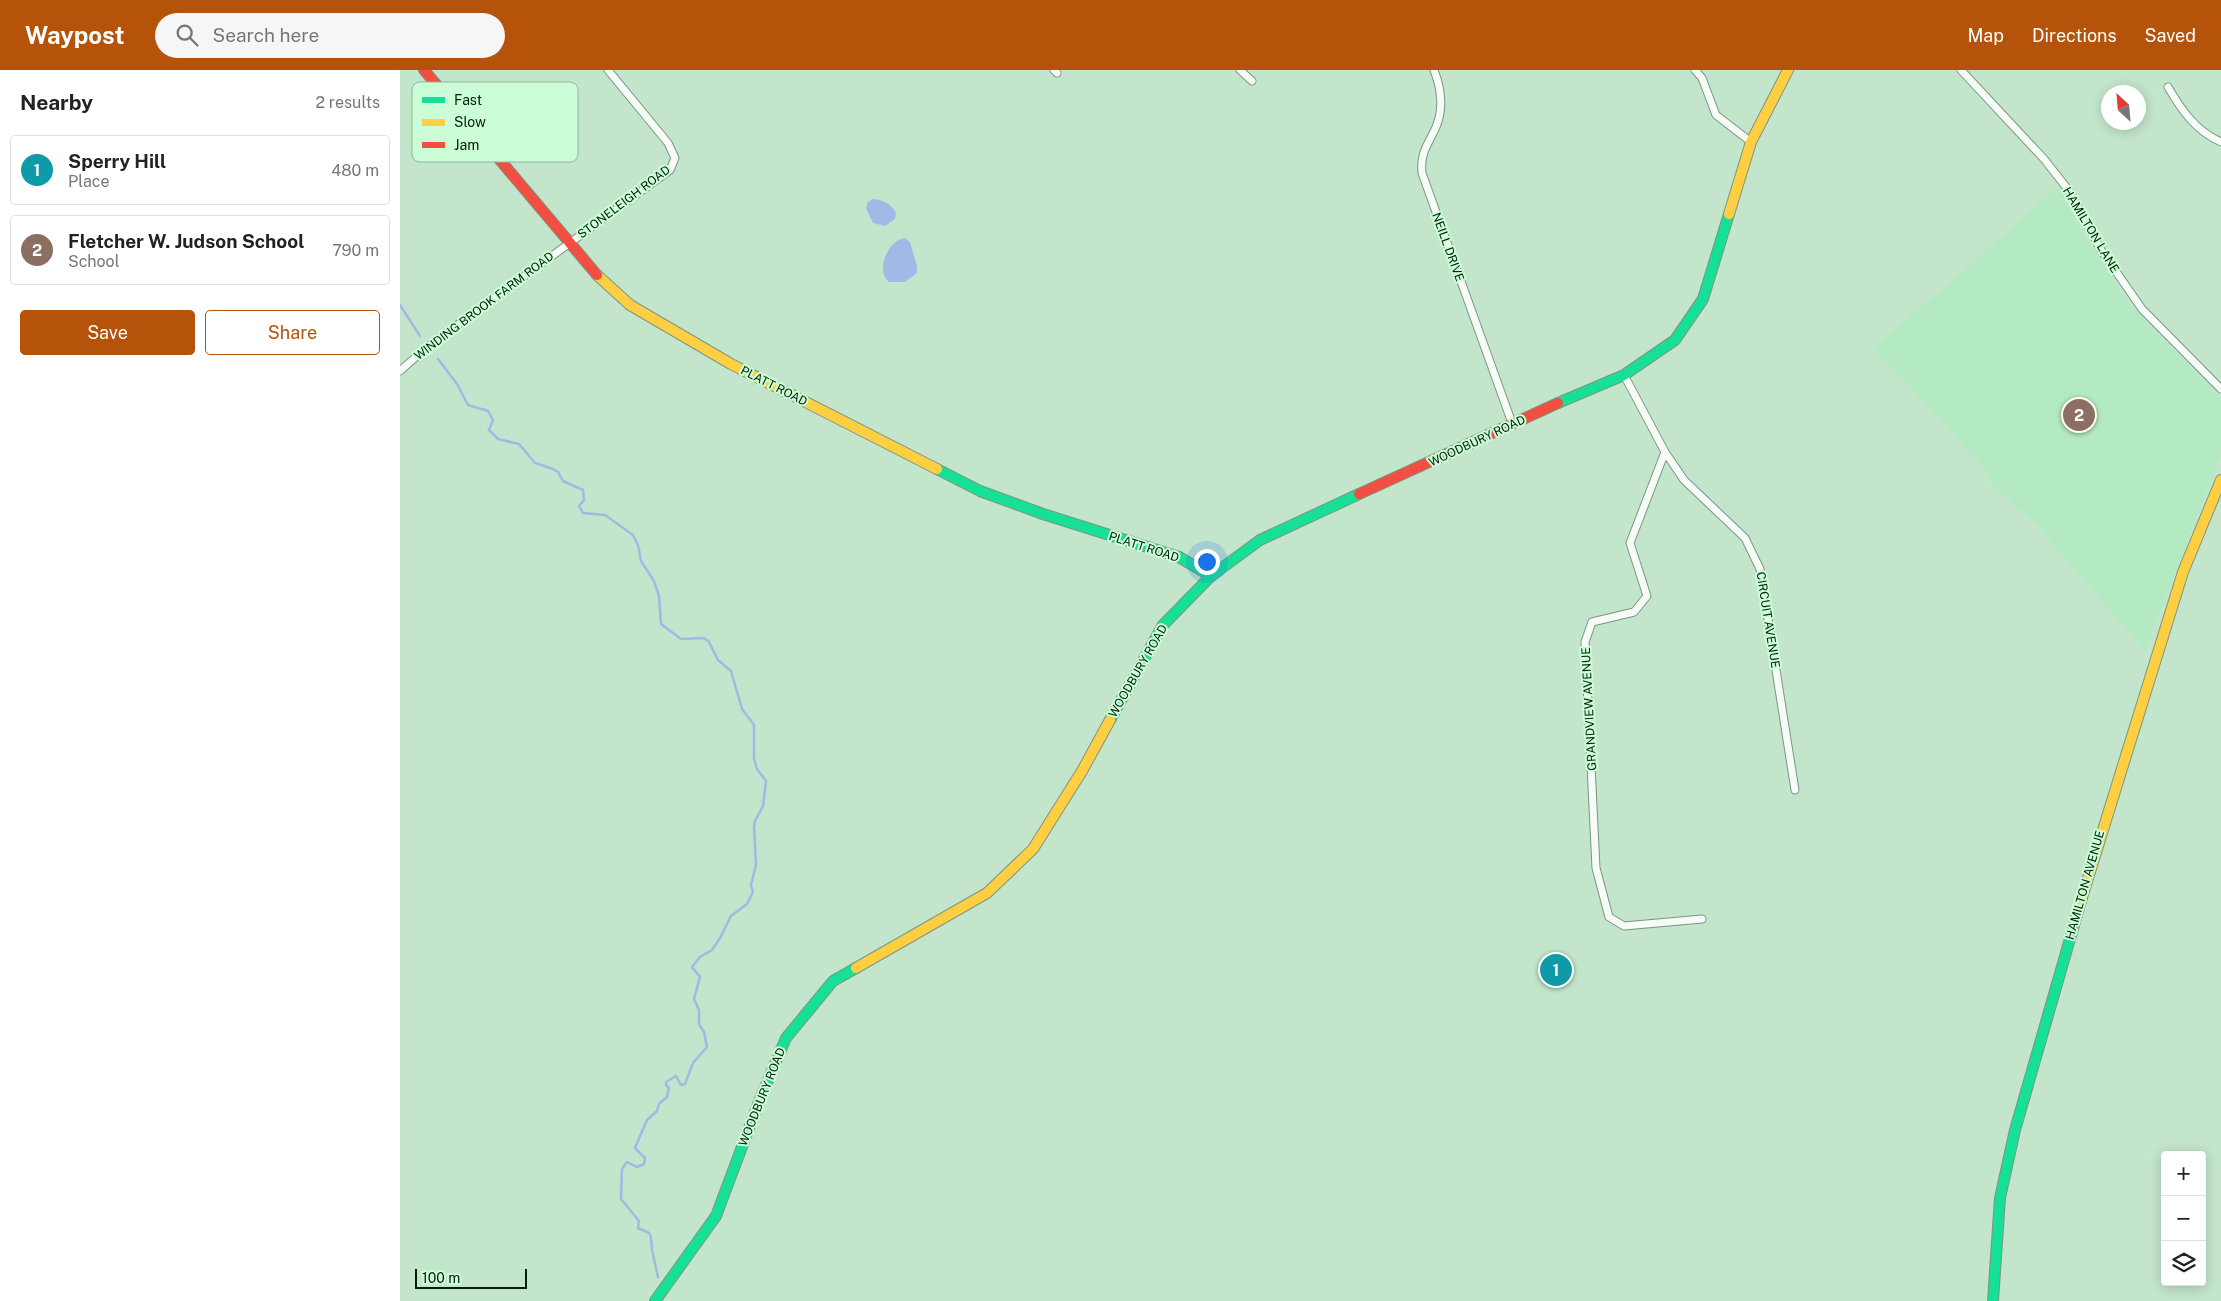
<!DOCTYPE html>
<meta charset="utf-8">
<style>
body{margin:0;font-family:"Public Sans",sans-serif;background:#f6f6f6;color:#222}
.controls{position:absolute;right:15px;bottom:15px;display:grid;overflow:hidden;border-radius:5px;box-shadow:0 2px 12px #0003}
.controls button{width:45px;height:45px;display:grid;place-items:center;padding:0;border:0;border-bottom:1px solid #e0e0e0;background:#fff;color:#222;font:25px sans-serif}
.compass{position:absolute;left:1701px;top:15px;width:45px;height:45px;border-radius:50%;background:#fff;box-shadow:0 2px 12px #0003;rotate:334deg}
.scale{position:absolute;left:15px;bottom:12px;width:112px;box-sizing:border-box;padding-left:5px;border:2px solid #041d0c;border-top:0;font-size:14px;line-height:18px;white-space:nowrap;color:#041d0c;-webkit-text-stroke:4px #cbfed6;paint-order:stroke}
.you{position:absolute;left:806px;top:491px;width:18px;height:18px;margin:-12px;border:4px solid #fff;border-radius:50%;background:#1a73e8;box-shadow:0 0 0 8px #1a73e833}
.badge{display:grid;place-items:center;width:32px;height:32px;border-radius:50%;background:#b45309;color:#fff;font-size:16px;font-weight:700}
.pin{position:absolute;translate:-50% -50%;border:2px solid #fff;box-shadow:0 1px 5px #0006}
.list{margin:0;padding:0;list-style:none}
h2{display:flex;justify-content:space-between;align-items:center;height:65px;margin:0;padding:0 20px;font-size:21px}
h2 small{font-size:16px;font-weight:400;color:#767676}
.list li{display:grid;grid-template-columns:32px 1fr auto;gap:15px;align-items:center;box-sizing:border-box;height:70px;margin:0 10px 10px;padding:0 10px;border:1px solid #e0e0e0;border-radius:5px}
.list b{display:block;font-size:19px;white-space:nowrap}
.list p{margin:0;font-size:16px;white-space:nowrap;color:#767676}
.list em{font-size:16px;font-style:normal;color:#767676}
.actions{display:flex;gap:10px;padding:15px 20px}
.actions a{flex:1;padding:11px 0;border:1px solid #b45309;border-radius:5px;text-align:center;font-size:18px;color:#b45309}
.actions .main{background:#b45309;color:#fff}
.icon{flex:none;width:28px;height:28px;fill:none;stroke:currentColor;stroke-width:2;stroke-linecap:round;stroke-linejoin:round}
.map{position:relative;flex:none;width:1821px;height:1231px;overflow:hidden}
header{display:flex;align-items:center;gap:30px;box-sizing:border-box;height:70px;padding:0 25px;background:#b45309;color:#fff}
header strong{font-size:24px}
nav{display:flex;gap:28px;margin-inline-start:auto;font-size:18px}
.search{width:350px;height:45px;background:#f6f6f6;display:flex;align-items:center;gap:12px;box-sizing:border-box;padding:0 18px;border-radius:28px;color:#767676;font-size:19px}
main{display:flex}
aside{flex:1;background:#fff}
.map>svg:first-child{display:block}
.built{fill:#b4eac1}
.water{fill:#a1bae5}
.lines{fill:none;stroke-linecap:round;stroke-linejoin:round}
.stream{stroke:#a1bae5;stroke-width:2.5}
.street-casing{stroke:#7b9682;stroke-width:9}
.fast-casing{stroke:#7b9682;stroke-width:12}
.slow-casing{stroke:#7b9682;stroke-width:12}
.jam-casing{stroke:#7b9682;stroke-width:12}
.street{stroke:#f6fbf7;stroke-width:7}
.fast{stroke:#16e098;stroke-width:10}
.slow{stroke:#ffcf43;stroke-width:10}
.jam{stroke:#f24e42;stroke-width:10}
.labels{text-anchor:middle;stroke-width:4;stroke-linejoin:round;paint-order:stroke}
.street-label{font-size:12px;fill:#041d0c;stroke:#cbfed6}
.key{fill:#cbfed6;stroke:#8fba99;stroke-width:1}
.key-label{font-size:14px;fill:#041d0c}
</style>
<header>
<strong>Waypost</strong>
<div class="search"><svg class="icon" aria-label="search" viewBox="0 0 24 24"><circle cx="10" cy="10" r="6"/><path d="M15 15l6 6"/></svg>Search here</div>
<nav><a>Map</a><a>Directions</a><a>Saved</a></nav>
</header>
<main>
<aside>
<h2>Nearby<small>2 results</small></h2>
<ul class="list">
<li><span class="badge" style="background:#0f9aa8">1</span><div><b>Sperry Hill</b><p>Place</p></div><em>480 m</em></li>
<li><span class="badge" style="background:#8d6e63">2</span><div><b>Fletcher W. Judson School</b><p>School</p></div><em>790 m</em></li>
</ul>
<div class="actions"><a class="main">Save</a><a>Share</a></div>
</aside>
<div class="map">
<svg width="1821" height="1231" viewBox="0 0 1821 1231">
<rect width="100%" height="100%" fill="#c3e5cb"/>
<path class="built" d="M1658,117L1679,157L1729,234L1821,328V385L1745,581L1637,455L1593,415L1580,393L1566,380L1554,362L1473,278L1545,217Z"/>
<path class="water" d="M473,129C483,130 492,134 496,143L495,149L485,156L473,153L466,138L468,132Z
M505,168L510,172L517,196V203L505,212H489C475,200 488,170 505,168Z"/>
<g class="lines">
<path class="stream" d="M0,235L20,266
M38,289L57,314L68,335L88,341L93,350L89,360L98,369L119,374L135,393L153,399L158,402L163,411L183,420L184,430L179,436L183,443L205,445L233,465L238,475L241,491L254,511L259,526L261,554L281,569L304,568L309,572L318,590L331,601L342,639L354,655V689L357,699L366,711L363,736L355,751L354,757L356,795L351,815L353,822L347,834L331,846L320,868L312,880L300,887L292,897L300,907L294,929L299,940V954L304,962L307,977L293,993L285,1014L281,1015L276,1006L266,1012V1015L269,1018L267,1027L259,1034L257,1041L247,1050L235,1078L245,1088L244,1094L237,1097L227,1092L222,1099L221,1129L239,1151L238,1158L249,1163L251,1167L252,1180L258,1207"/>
<g class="street-casing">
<path id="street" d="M654,0L657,3
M840,0L852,11
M1034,0C1041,18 1044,38 1036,57C1028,75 1020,82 1022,103L1112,353
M1295,0L1302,8L1316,45L1351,72
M1561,0L1644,89L1670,122L1701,180L1742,239L1821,319
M1768,17C1782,41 1796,61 1821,72
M0,301L27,277L270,100L275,88L268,73L208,0
M1224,305L1265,382L1284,410L1345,468L1360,499L1395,720
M1265,382L1230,473L1247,526L1234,542L1192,552L1185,572L1196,798L1209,847L1224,856L1302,849"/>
</g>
<g class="fast-casing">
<path id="fast" d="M1158,333L1224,305L1275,270L1303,229L1329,144
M537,399L580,421L643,444L779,487L811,506
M710,650L763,555L811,506L860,470L959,424
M255,1231L316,1146L360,1029L386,968L433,911L456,898
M1593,1231L1600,1128L1615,1060L1680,834"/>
</g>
<g class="slow-casing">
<path id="slow" d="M1329,144L1351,72L1388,0
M197,205L230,235L331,294L537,399
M1680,834L1783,502L1821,410
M456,898L587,823L633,779L682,701L710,650"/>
</g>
<g class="jam-casing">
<path id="jam" d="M24,0L197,205
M959,424L1158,333"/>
</g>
<use href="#street" class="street"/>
<use href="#fast" class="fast"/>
<use href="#slow" class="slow"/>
<use href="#jam" class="jam"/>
</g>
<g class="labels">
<g class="street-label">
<text transform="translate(224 132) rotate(-37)" y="4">STONELEIGH ROAD</text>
<text transform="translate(1691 160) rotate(59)" y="4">HAMILTON LANE</text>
<text transform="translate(1048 177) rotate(70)" y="4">NEILL DRIVE</text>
<text transform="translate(84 236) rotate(-37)" y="4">WINDING BROOK FARM ROAD</text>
<text transform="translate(374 316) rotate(27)" y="4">PLATT ROAD</text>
<text transform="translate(1077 371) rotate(-25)" y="4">WOODBURY ROAD</text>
<text transform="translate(744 477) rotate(18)" y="4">PLATT ROAD</text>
<text transform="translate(1368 550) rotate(81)" y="4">CIRCUIT AVENUE</text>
<text transform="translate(738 601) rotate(-60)" y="4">WOODBURY ROAD</text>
<text transform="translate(1189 639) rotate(-93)" y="4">GRANDVIEW AVENUE</text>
<text transform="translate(1685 815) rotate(-74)" y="4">HAMILTON AVENUE</text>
<text transform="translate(362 1027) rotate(-68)" y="4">WOODBURY ROAD</text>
</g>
</g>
<rect x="12" y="12" width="166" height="80" rx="8" class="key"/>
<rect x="22" y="27" width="23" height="6" fill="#16e098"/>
<rect x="22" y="49" width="23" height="7" fill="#ffcf43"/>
<rect x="22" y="72" width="23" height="6" fill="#f24e42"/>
<g class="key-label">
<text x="54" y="35">Fast</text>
<text x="54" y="57">Slow</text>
<text x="54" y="80">Jam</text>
</g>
</svg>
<div class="controls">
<button>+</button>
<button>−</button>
<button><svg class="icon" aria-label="layers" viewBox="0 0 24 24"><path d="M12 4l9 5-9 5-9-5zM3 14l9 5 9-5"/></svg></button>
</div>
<svg class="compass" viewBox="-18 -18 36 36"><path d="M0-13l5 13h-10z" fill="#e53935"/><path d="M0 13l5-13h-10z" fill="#767676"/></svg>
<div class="scale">100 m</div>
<div class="you"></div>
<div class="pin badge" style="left:1156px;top:900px;background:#0f9aa8">1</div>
<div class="pin badge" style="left:1679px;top:345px;background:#8d6e63">2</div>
</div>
</main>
